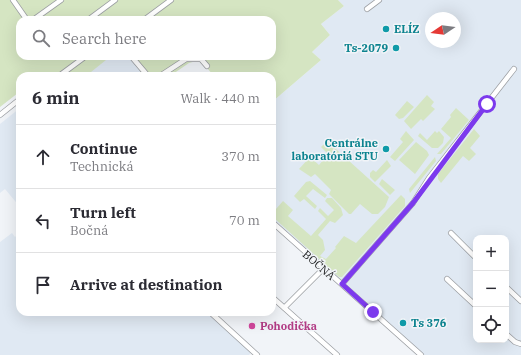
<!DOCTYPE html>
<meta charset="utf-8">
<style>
body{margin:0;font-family:"IBM Plex Serif",serif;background:#f2f2f3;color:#2b2b33}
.controls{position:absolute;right:12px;bottom:12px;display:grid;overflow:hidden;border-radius:8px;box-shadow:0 4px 16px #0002}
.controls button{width:36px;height:36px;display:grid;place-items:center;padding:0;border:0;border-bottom:1px solid #e1e1e2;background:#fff;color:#2b2b33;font:20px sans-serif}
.compass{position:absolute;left:425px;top:12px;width:36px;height:36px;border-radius:50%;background:#fff;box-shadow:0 4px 16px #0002;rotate:257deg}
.stop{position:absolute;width:12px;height:12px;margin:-9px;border:3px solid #7c3aed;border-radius:50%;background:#fff}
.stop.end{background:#7c3aed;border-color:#fff;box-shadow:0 1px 4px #0008}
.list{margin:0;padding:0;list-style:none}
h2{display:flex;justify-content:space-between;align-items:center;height:52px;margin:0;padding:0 16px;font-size:17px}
h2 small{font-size:13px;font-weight:400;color:#7c7c81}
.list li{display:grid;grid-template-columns:26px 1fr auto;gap:12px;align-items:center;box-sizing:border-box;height:64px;padding:0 16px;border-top:1px solid #e1e1e2}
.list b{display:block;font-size:15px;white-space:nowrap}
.list p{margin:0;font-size:13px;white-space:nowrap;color:#7c7c81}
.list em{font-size:13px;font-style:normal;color:#7c7c81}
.icon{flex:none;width:22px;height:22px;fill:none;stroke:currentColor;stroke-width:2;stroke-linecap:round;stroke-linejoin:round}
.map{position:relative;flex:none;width:521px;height:355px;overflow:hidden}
.search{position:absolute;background:#fff;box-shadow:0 4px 16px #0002;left:16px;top:16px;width:260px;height:44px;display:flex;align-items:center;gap:10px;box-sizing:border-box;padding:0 14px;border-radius:12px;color:#7c7c81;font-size:15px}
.panel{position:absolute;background:#fff;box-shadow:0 4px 16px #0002;left:16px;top:72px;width:260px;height:244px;border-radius:12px}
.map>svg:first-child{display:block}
.built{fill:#e0e9f3;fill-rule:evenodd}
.green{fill:#d5e5c2}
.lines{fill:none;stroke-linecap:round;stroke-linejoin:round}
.street-casing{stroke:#9c9fa3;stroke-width:6}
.street{stroke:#fff;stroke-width:4.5}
.route{stroke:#7c3aed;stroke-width:5}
.culture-dot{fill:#0f9aa8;stroke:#f1f4f8;stroke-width:1.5}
.hotel-dot{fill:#d1479c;stroke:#f1f4f8;stroke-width:1.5}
.labels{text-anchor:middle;stroke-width:3;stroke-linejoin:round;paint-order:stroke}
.culture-label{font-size:11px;font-weight:bold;fill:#0d838f;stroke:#f1f4f8;text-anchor:start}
.street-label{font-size:11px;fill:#18191a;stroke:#f1f4f8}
.hotel-label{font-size:11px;font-weight:bold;fill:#b23c85;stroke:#f1f4f8;text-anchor:start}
</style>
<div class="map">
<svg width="521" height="355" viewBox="0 0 521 355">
<rect width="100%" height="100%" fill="#f1f4f8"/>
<path class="built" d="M338,0H521V355H417L272,222V102L321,60L312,52L330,35L321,24L344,6ZM431,18H455V42H431ZM476,238H506V340H476Z
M100,56H129L144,76H73Z
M20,108V207L5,189L0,193V124Z
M20,232V312H212L254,349L249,355H0V242L12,233L15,237Z"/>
<path class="green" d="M0,0H338L344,6L321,24L330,35L312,52L321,60L272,102V76H214L200,60L189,63L170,76H144L129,56H272V20H20V56H83L56,76H20V95L18,93L0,107Z
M88,56H111L86,76H68L66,74Z
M427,95L434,102L431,106L435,109L423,121L421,119L411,129L404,121Z
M407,101L414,107L403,118L399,119L395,115Z
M456,108L469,120L441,154H437L451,138L441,129L451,117L450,115Z
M474,129L480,136L470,148L476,154L469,161L463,156L441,183L438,179V174Z
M406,131L414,140L395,161L390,157L403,142L400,139Z
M435,131L437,133L439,131L444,137L443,143L438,148H432L418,136L420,133L427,140Z
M327,141L389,197L385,207L378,214H372L360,204L351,214H349L329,194L331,190L315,174L311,177L299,169L310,157L319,165L328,154L321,147Z
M416,142L427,151L429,155L415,174L399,160Z
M435,157L436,161L410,193L409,189Z
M387,160L391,166L375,182L370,177V173L373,170L376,172Z
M382,179L395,190L390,195L379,184Z
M310,181L327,195L325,198L313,189L306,196L317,206L315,209L304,199L300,202L294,196L306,182Z
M401,195L405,199V206L342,277H339L274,218L275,215L272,212V206L276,209L283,201L293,210L288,216L311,236L326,219L318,211L320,208L328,216L334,210L325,201L327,198H332L341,208L343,215L335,223L330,221L318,235L323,240L325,250L320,256L326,259L336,248L335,247L344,236L356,243Z"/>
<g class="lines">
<g class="street-casing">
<path id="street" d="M13,0L27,20
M367,9L379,0
M33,20L61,0
M88,20L115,0
M144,20L171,0
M131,56L148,76
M59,76L86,56
M160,76L186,59H201L207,66
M0,115L20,99
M272,222L421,355
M451,233L476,258
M447,279L476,306
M342,284L413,203L429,178L514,69
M506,287L521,301
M272,297L337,355
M284,308L323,269
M210,312L257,355
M506,334L515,342L521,344"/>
</g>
<use href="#street" class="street"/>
</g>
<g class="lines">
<path class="route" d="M373,312L342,284L413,203L487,104"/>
</g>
<g class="culture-dot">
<circle cx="386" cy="29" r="4"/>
<circle cx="396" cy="48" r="4"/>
<circle cx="386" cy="149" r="4"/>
<circle cx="403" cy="323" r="4"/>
</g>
<circle class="hotel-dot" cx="252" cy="326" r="4"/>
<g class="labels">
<g class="culture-label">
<text x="394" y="33">ELÍZ</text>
<text x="388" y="52" text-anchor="end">Ts-2079</text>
<text x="378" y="147" text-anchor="end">Centrálne<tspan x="378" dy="13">laboratóriá STU</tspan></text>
<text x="411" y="327">Ts 376</text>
</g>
<g class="street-label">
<text transform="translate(319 265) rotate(41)" y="4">BOČNÁ</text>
</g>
<g class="hotel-label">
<text x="260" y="330">Pohodička</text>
</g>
</g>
</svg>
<div class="controls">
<button>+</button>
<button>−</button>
<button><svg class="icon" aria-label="locate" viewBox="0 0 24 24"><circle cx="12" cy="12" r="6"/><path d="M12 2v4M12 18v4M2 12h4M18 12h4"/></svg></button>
</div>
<svg class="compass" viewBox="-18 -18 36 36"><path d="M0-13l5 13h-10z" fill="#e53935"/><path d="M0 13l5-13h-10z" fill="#7c7c81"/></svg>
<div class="stop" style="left:487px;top:104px"></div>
<div class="stop end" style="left:373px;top:312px"></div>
<div class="search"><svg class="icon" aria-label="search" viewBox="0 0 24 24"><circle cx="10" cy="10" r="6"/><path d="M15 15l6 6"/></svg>Search here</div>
<section class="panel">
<h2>6 min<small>Walk · 440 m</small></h2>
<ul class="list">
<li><svg class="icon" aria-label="ahead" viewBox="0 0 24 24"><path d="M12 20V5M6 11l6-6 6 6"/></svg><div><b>Continue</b><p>Technická</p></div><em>370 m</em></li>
<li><svg class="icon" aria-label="left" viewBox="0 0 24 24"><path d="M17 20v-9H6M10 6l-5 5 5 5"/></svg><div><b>Turn left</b><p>Bočná</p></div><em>70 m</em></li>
<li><svg class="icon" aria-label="arrive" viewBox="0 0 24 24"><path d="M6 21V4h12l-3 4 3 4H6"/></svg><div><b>Arrive at destination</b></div></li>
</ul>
</section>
</div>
